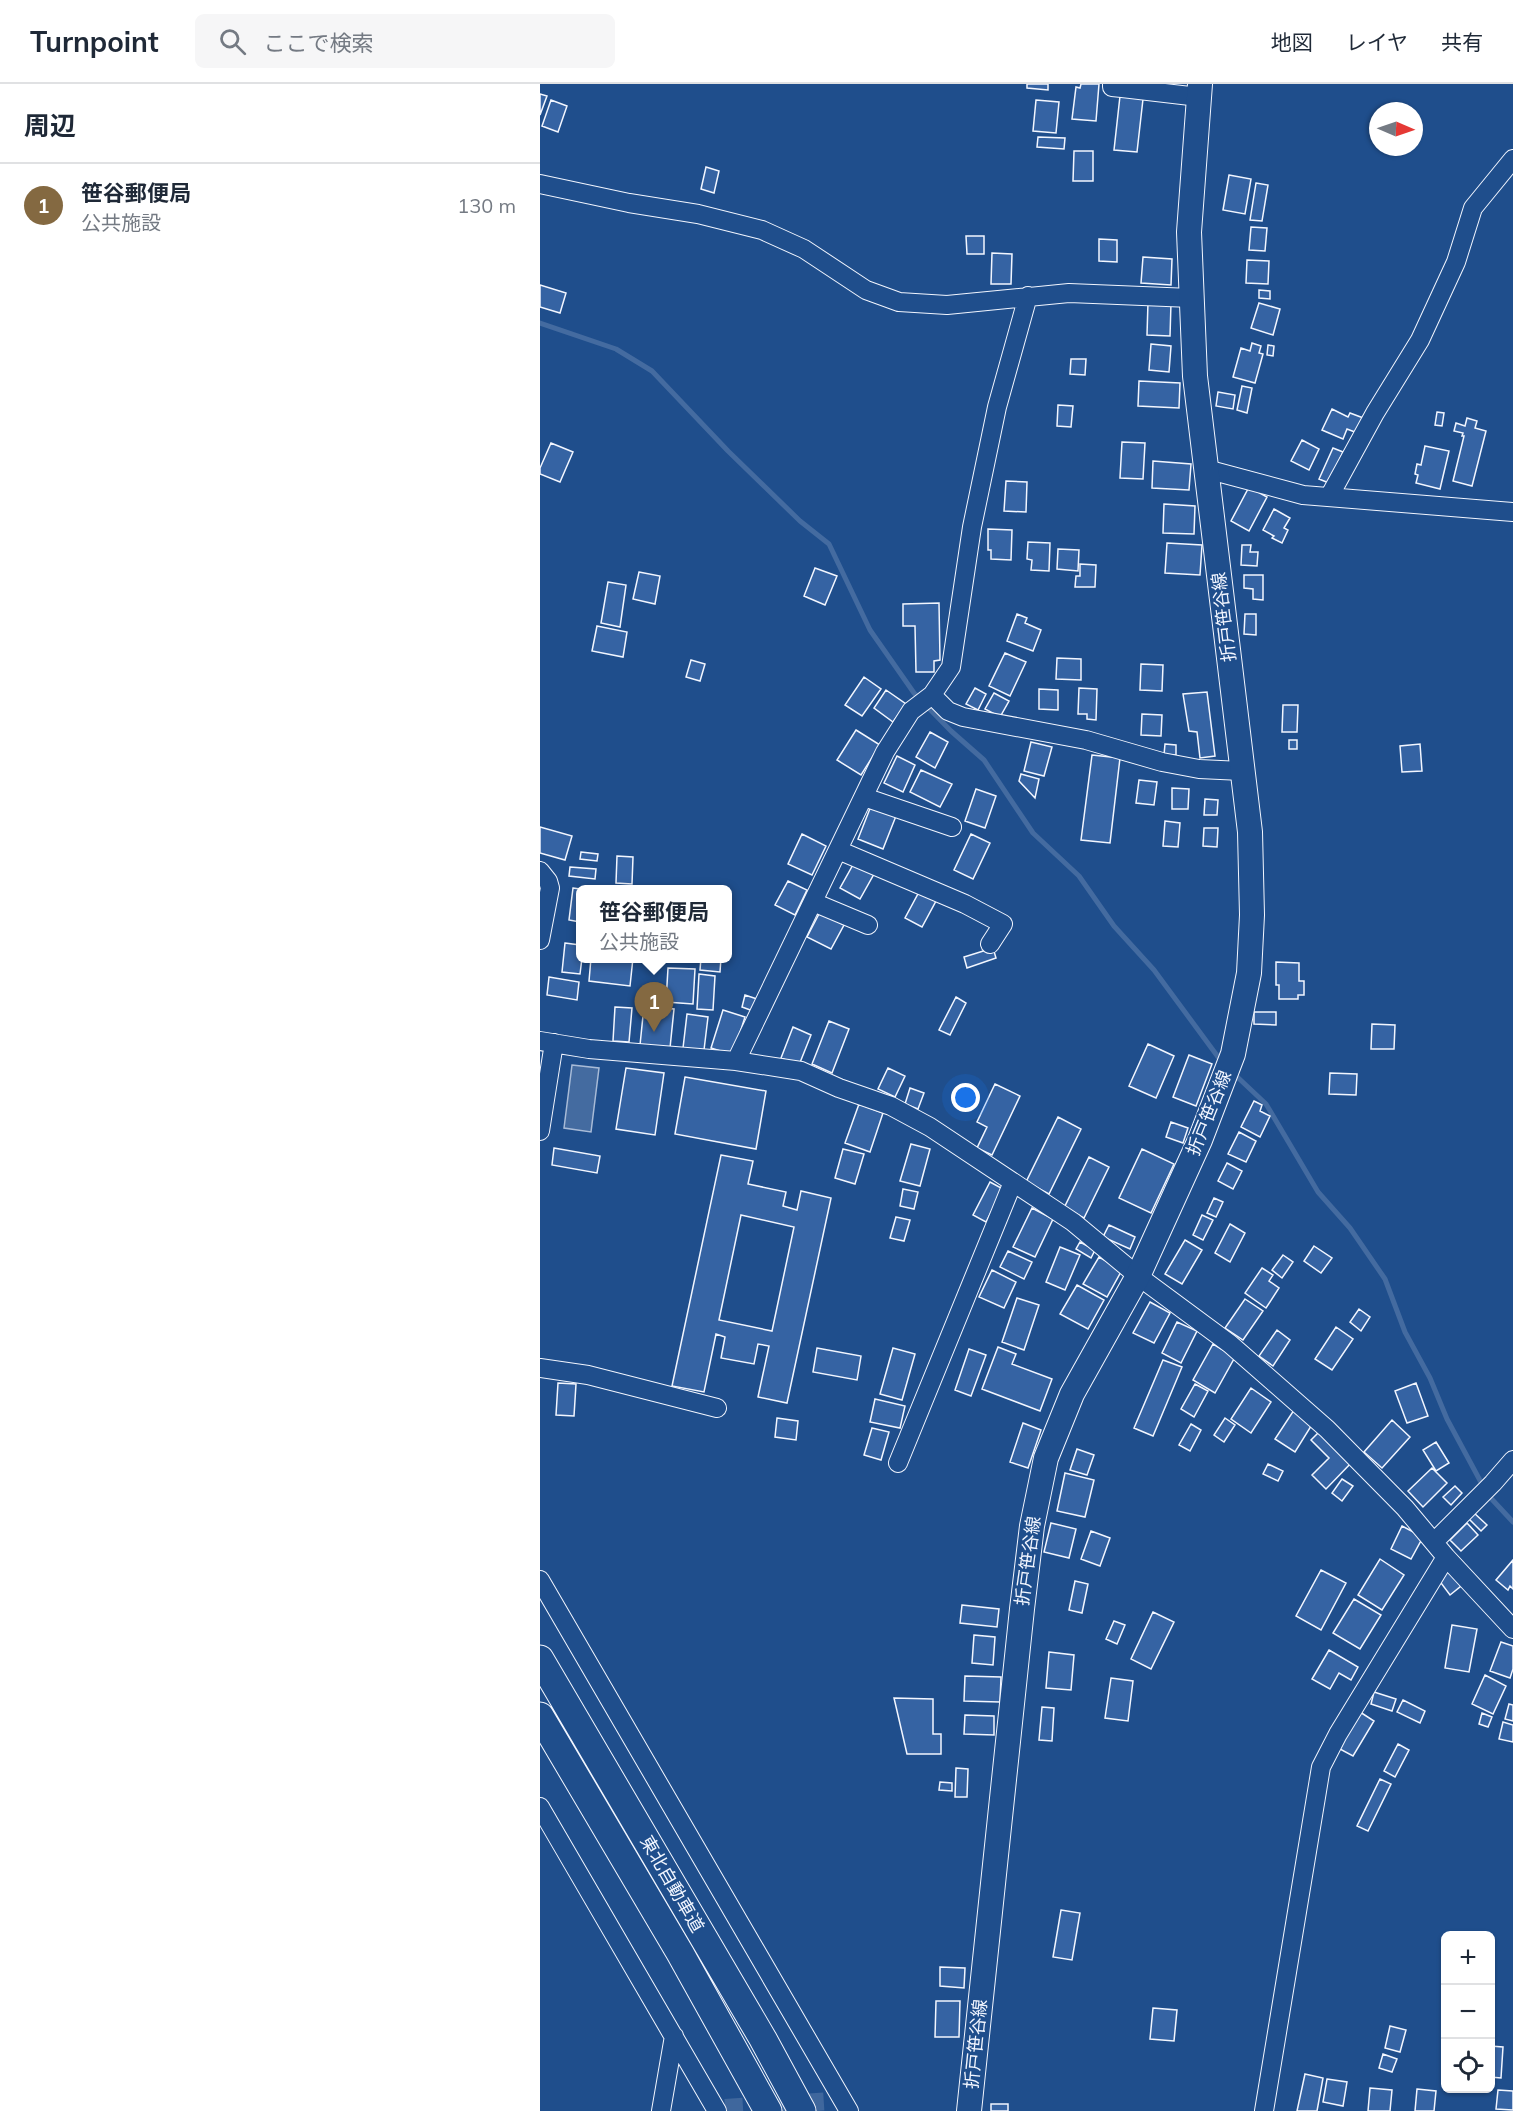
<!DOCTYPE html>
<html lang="ja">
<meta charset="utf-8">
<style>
body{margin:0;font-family:Mulish,"Noto Sans JP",sans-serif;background:#f6f6f7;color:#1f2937}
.controls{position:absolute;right:18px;bottom:18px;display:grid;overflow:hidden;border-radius:9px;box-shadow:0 2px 4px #0004}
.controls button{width:54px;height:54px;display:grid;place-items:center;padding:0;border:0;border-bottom:2px solid #e0e1e3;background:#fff;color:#1f2937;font:30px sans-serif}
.compass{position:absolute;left:829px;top:18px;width:54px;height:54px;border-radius:50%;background:#fff;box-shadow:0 2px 4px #0004;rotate:92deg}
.you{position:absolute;left:426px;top:1014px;width:21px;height:21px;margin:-15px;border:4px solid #fff;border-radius:50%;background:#1a73e8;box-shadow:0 0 0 9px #1a73e833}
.badge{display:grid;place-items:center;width:39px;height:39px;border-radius:50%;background:#846941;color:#fff;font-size:20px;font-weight:700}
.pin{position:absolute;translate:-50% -50px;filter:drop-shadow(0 2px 3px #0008)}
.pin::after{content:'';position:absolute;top:32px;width:21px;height:18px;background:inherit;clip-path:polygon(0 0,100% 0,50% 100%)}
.popup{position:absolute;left:36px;top:801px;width:156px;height:78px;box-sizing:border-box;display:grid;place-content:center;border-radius:9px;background:#fff;filter:drop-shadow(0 2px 4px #0005);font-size:20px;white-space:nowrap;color:#747a83}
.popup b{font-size:22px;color:#1f2937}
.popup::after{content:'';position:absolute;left:50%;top:100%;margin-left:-12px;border:12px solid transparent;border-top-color:#fff}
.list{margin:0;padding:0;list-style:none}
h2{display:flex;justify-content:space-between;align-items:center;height:78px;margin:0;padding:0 24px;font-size:26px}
h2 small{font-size:20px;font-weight:400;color:#747a83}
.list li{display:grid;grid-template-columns:39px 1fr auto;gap:18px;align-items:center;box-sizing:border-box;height:84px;padding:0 24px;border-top:2px solid #e0e1e3}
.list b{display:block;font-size:22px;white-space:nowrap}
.list p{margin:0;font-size:20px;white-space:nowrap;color:#747a83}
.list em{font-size:20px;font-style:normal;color:#747a83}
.icon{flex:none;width:33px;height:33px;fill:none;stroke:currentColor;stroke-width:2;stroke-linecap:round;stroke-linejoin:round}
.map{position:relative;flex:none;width:973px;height:2027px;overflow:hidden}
header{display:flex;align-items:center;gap:36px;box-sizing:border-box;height:84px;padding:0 30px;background:#fff;border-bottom:2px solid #e0e1e3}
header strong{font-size:28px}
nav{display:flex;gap:33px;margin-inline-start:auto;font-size:21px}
.search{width:420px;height:54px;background:#f6f6f7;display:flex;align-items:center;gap:15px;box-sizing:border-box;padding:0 21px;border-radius:9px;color:#747a83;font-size:22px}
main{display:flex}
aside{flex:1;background:#fff}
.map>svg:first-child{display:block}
.water{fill:#446ba0;stroke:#a8bbd7;stroke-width:1.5}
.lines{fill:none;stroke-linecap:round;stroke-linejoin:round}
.stream{stroke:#446ba0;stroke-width:5}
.building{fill:#3563a3;stroke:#f2f6ff;stroke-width:1.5;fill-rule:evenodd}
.minor-tunnel{stroke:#3f679d;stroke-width:18;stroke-dasharray:18 9;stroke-linecap:butt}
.minor-casing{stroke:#f2f6ff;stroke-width:20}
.major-casing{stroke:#f2f6ff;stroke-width:26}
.highway-casing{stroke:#f2f6ff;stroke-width:29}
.minor{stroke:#1f4e8c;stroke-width:18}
.major{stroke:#1f4e8c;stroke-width:24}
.highway{stroke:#1f4e8c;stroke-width:27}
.labels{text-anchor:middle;stroke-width:4.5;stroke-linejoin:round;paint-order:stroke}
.street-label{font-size:18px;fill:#f2f6ff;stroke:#1f4e8c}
</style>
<header>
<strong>Turnpoint</strong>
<div class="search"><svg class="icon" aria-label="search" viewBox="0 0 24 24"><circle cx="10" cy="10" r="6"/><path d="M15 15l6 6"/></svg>ここで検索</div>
<nav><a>地図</a><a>レイヤ</a><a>共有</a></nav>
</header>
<main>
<aside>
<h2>周辺<small></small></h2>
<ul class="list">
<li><span class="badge">1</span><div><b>笹谷郵便局</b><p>公共施設</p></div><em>130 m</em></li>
</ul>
</aside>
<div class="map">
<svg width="973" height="2027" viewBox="0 0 973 2027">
<rect width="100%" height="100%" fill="#1f4e8c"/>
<path class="water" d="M32,981L59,984L51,1048L24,1044Z"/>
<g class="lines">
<path class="stream" d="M0,239L76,265L112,287L188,367L260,437L289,460L330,546L374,609L411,647L444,676L493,749L539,792L574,842L614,886L681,977
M692,988L726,1020L778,1108L810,1144L845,1195L865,1248L890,1294L907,1335L943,1402
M947,1410L973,1438"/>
</g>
<path class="building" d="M487,0H508V6L487,4Z
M541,0H559L556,37L532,35L536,3L540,4Z
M0,10L7,12L0,31Z
M580,12L603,15L597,68L574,66Z
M11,16L27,22L18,48L2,42Z
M496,16L519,18L516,49L493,47Z
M498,53L525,54L524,65L497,63Z
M534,67H553V97H533Z
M166,83L179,87L174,109L161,105Z
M689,91L711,95L705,130L683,126Z
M716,99L728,101L722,137L710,136Z
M711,143L727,144L725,167L709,166Z
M426,152H444V170H427Z
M559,155L577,156V178L559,177Z
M452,169L472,170L471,200H451Z
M603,173L632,175L631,201L601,199Z
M707,176L729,177L728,200L706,199Z
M0,201L26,209L20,229L0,223Z
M719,206L730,207V215L719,214Z
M608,218L631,219L630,252L607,251Z
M719,219L740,225L733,251L711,244Z
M712,259L721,262L719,269L723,270L715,299L693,293L701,264L710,267Z
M611,260L631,262L629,288L609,286Z
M728,261L734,262L733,272L727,271Z
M531,275H546L545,291L530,290Z
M599,297L640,299L639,324L598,322Z
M702,302L712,304L707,329L697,326Z
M678,308L695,311L693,325L676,322Z
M518,321L533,322L531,343L517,342Z
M792,325L808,333L810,329L826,335L820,350L807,345L803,355L782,346Z
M897,328L904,329L902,342L895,341Z
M927,334L937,337L935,344L946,347L932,402L913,397L924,352H922L923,349L914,347L916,339L925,342Z
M762,356L779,365L769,386L751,377Z
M582,358L605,359L603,395L580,394Z
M11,359L33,368L20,398L0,390V384Z
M885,362L909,367L900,405L876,399L878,391L875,390L877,380L881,381Z
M793,364L803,368L789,399L779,395Z
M613,377L651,380L649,406L612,404Z
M466,397L487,398L486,428L464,427Z
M709,403L727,413L709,447L691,437Z
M624,420L655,422L654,450L623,449Z
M734,425L750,434L744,444L748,446L742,459L732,454L734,452L723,446Z
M448,445L472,446L471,476L451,475V466H448Z
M488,458L510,459L509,487L491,486L492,476L487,475Z
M627,459L662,461L660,491L625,489Z
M702,461H711L710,468H718L717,482L701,481Z
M518,465L539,466L538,487L517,485Z
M540,480L556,481L555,503H535L536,492H540Z
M275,484L297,492L285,521L264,512Z
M99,488L120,492L115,520L93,515Z
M704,491H723V516L713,515V505L704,504Z
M68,498L86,501L80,543L61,539Z
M399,519L400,576L394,577V588H376L375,542H363V520Z
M477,530L487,534L485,539L501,546L493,567L467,557Z
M705,530H716V551L704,550Z
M57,542L87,548L83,573L52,567Z
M465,569L486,578L470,612L449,602Z
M517,574L541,575V596L516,595Z
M151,576L165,580L160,597L146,593Z
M601,580L623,581L622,607L600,606Z
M324,593L341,605L322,632L305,621Z
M435,604L446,610L438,626L426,620Z
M539,604L557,605L556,636L547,635V630H538Z
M499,605L518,606V626L499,625Z
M346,606L366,620L353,638L334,624Z
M667,608L675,672L660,674L657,648L649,647L643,610Z
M454,609L469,617L460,633L445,625Z
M743,621H758L757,648H742Z
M602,630L622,631L621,652L601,651Z
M316,646L340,661L321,691L297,676Z
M390,648L408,658L395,684L376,673Z
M749,656H757V665H749Z
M491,658L512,663L504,692L484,687Z
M625,660L636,661V671H624Z
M880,660L882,687L862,688L860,662Z
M552,671L580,674L570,759L541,756Z
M357,672L375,681L363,708L344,699Z
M381,686L412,700L400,723L370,708Z
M481,690L499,695L495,714L479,697Z
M599,696L617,698L614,721L596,719Z
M632,704L649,705L648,725H632Z
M436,705L456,712L445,744L425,737Z
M665,715L678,716L677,731H664Z
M331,722L356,732L343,765L318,755Z
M625,737L640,739L638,763L623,762Z
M0,743L32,752L25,776L0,769Z
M664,744H678L677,763L663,762Z
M262,750L286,762L272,791L248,780Z
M431,750L450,759L433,795L414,786Z
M41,768L58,770L57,777L40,775Z
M77,772L93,773L92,800L76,799Z
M314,779L334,790L320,815L300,804Z
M30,783L56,785L55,795L29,792Z
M248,797L267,806L255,831L235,821Z
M33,804L47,806H40V838L29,836Z
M379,808L396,817L382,843L365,834Z
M280,828L304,841L291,865L267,853Z
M25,859L40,861L42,874L40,890L22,888Z
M453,864L456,874L427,884L424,873Z
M51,874H93L90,902L49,897Z
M161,874H181L180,888L160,886Z
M736,878L759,879V897H764V911H758V915H739V901H736Z
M128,884L155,885L153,920L126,918Z
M159,890L175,892L173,926L157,925Z
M9,893L39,898L37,916L7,911Z
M205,911L217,915L213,927L202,923Z
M416,913L426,919L410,951L399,946Z
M104,922L134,925L130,964L100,961Z
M75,923L92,924L89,958L73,957Z
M183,926L205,933L193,971L171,964Z
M714,928H736V941L714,940Z
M147,930L168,933L164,966L143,964Z
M289,937L309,945L292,989L272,980Z
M832,940L855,941L854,965H831Z
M253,943L271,951L259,981L241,974Z
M608,960L634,972L616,1014L589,1002Z
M649,971L672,980L656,1022L633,1013Z
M86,984L124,989L115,1051L76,1045Z
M348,984L365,992L355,1013L338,1005Z
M790,989L817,990L816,1011L789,1010Z
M145,993L226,1007L216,1065L135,1050Z
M455,1000L480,1012L452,1071L437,1064L447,1043L437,1038Z
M370,1004L384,1009L378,1025L365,1020Z
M714,1017L722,1021L720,1027L730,1032L720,1053L701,1043Z
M319,1020L343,1029L330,1068L305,1059Z
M518,1033L541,1045L509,1110L486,1098Z
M631,1038L648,1044L643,1059L626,1053Z
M699,1048L716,1057L706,1078L688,1070Z
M371,1060L390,1065L380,1102L360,1097Z
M14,1064L60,1072L57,1089L12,1081Z
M303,1065L324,1070L315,1100L295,1094Z
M602,1065L634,1080L611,1129L579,1114Z
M181,1071L213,1077L208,1100L246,1108L243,1122L257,1126L261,1107L291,1114L247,1319L218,1313L229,1262L218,1260L214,1280L181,1274L185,1253L176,1250L164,1308L132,1302ZM201,1131L254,1143L232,1247L179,1236Z
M549,1073L569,1083L544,1134L524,1124Z
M687,1079L702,1087L693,1105L678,1097Z
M450,1098L463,1105L446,1138L433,1131Z
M363,1105L378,1108L374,1125L360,1122Z
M674,1114L683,1118L676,1133L667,1129Z
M492,1124L513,1135L495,1173L473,1163Z
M662,1131L673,1136L663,1156L653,1151Z
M356,1133L370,1136L364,1157L350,1154Z
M690,1140L705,1149L690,1178L675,1169Z
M569,1141L595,1153L590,1165L563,1153Z
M645,1156L662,1166L642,1200L625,1190Z
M540,1158L555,1166L551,1174L536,1165Z
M774,1162L792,1174L781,1189L764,1177Z
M520,1163L540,1171L525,1206L506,1198Z
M468,1167L492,1178L484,1195L460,1183Z
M743,1171L753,1178L742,1194L732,1186Z
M559,1173L582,1186L567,1213L543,1200Z
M722,1184L733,1191L729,1197L739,1204L726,1224L705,1209Z
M452,1186L476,1198L464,1224L439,1213Z
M537,1201L564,1216L548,1245L520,1230Z
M477,1214L499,1221L484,1266L462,1258Z
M705,1215L723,1227L703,1256L685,1244Z
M610,1218L630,1229L614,1259L593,1249Z
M819,1225L830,1233L821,1247L810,1238Z
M637,1238L657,1247L641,1279L622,1269Z
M796,1243L813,1255L792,1286L775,1275Z
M737,1246L750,1256L733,1282L719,1272Z
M673,1260L695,1273L675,1309L653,1296Z
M458,1263L476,1270L472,1280L512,1295L500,1327L442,1305Z
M277,1264L321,1272L317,1296L273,1288Z
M353,1264L375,1270L362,1316L340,1310Z
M429,1265L446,1271L431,1312L415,1306Z
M623,1276L642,1283L613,1352L594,1344Z
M18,1299L36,1300L34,1332L16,1331Z
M876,1299L888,1332L867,1339L855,1307Z
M655,1300L668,1307L654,1333L641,1325Z
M711,1304L731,1318L711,1349L691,1335Z
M335,1315L365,1322L360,1344L330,1338Z
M754,1326L773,1339L755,1368L735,1355Z
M237,1334L258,1337L256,1356L235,1353Z
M685,1334L695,1341L684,1358L674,1351Z
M852,1336L870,1353L842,1384L824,1368Z
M483,1339L501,1346L488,1384L470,1378Z
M651,1340L661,1346L650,1367L639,1361Z
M332,1344L349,1348L341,1376L324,1371Z
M781,1346L813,1377L786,1405L772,1391L789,1374L771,1356Z
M896,1358L909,1379L896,1387L883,1366Z
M537,1365L554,1371L547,1391L530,1386Z
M728,1380L743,1387L738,1397L723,1390Z
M892,1384L907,1399L883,1423L868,1407Z
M525,1389L554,1396L545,1433L517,1427Z
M802,1395L813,1402L802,1417L792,1409Z
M915,1402L922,1409L911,1421L903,1413Z
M933,1428L947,1441L941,1447L928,1434Z
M511,1439L536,1445L529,1474L504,1468Z
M927,1439L938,1451L921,1467L910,1456Z
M862,1442L883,1453L871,1475L851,1465Z
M551,1447L570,1454L560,1482L541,1475Z
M840,1475L864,1491L842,1526L818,1511Z
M973,1476V1505L970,1502L968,1506L956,1496Z
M781,1486L806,1499L781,1546L756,1532Z
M909,1486L921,1502L910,1511L898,1495Z
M535,1497L548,1500L542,1529L529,1526Z
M814,1515L841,1531L820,1565L793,1549Z
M422,1521L459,1525L457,1543L420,1539Z
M613,1528L634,1538L611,1585L591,1575Z
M574,1537L585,1541L577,1560L566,1555Z
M912,1541L937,1545L929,1588L905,1584Z
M434,1551L455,1553L453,1581L432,1579Z
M961,1558L973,1562V1585L970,1594L950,1587Z
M789,1566L818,1583L811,1596L799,1589L790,1605L772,1595Z
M509,1568L534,1571L531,1606L506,1604Z
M945,1591L966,1602L953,1630L932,1620Z
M425,1592L461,1593L460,1618L424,1617Z
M571,1594L593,1597L588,1637L565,1634Z
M834,1608L856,1615L852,1627L831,1620Z
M354,1614L393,1615V1650H401V1670H367Z
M863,1616L885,1627L880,1639L857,1628Z
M969,1620L973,1621V1637L965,1635Z
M502,1623L514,1624L512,1657L499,1656Z
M820,1628L834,1637L813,1672L798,1664Z
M942,1629L952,1633L948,1643L939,1640Z
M425,1631L454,1632V1651L424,1650Z
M963,1638L973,1641V1658L959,1655Z
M858,1660L869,1666L855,1693L844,1687Z
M416,1684L428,1685L427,1713H415Z
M840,1695L851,1700L828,1747L817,1742Z
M400,1698L412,1699V1707L399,1706Z
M521,1826L540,1829L532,1876L513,1873Z
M400,1883L425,1884L424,1904L400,1902Z
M396,1917H420L419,1953H395Z
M613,1924L637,1926L634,1957L610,1955Z
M850,1942L866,1946L860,1968L845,1964Z
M950,1962L963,1963L961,1994L950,1993Z
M843,1970L857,1975L852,1988L839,1984Z
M765,1990L783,1994L777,2027H757Z
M787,1995L807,1998L803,2022L783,2018Z
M830,2004L852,2006L850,2027H828Z
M877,2005L896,2007L894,2027H875Z
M958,2006L973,2007V2026L956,2025Z
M451,2020H468V2027H451Z"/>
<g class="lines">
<path class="minor-tunnel" d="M185,2024L291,2017"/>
<g class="minor-casing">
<path id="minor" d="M572,0V3L582,4L659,13
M0,100L89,119L158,130L222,146L264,165L326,206L359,218L407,221L529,209L651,214
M666,385L763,411L973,428
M789,413L835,329L880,256L916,178L933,124L973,75
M392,611L408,627L423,633L546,656L622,678L659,685L702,687
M324,713L412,743
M298,766L425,820L463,840L450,860
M0,787L8,797L10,804L0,856
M273,818L328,841
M0,957L49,965L196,977L261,987L299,1004L351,1022L390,1043L533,1138L598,1192L690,1260L787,1345L865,1424L906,1473L973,1545
M196,977L345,668L371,627L392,611L411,583L432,443L457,323L488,212
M0,1047L14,959
M0,1284L48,1291L177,1324
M358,1379L473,1098
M894,1458L953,1399L973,1376
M0,1496L309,2027
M0,1723L177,2027
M121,2027L134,1952
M724,2027L781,1683L798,1650L906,1473"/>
</g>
<g class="major-casing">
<path id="major" d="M429,2027L482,1525L492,1442L506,1374L532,1310L598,1192L660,1056L693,970L709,889L712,831L710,748L655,292L649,148L660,0"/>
</g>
<g class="highway-casing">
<path id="highway" d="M0,1575L223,1955L262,2027
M0,1632L140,1869L228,2027"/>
</g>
<use href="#minor" class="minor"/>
<use href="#major" class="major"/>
<use href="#highway" class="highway"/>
</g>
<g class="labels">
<g class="street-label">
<text transform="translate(684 533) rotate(-97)" y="6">折戸笹谷線</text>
<text transform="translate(669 1029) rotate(-68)" y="6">折戸笹谷線</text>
<text transform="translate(488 1477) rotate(-82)" y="6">折戸笹谷線</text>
<text transform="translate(132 1800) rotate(60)" y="6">東北自動車道</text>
<text transform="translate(436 1960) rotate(-84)" y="6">折戸笹谷線</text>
</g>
</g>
</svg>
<div class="controls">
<button>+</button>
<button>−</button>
<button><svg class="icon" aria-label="locate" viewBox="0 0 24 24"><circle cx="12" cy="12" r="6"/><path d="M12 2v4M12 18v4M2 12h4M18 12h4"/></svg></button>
</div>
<svg class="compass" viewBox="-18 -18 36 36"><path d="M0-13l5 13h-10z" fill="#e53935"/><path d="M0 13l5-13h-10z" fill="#747a83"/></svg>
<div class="you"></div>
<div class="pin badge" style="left:114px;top:948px">1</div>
<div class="popup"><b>笹谷郵便局</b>公共施設</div>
</div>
</main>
